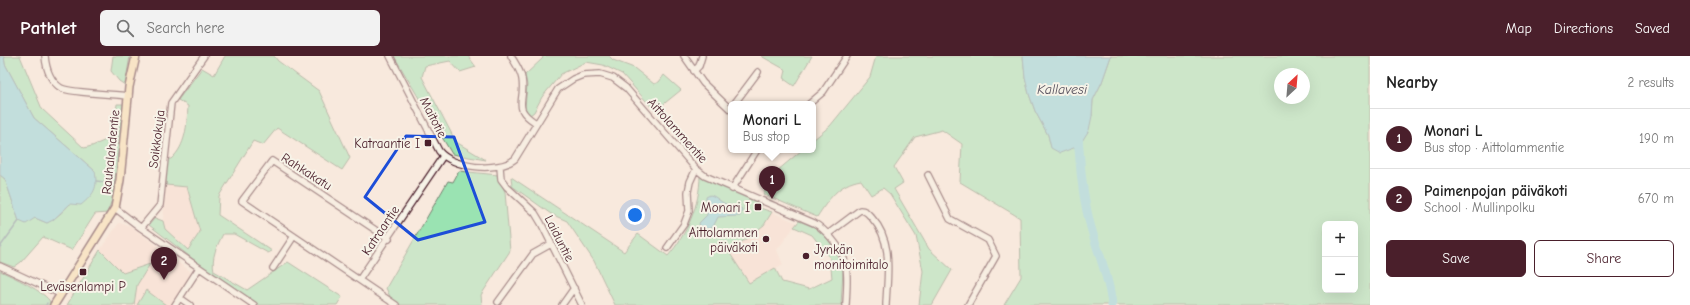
<!DOCTYPE html>
<meta charset="utf-8">
<style>
body{margin:0;font-family:"Comic Neue",sans-serif;background:#f2f2f2;color:#222}
.controls{position:absolute;right:12px;bottom:12px;display:grid;overflow:hidden;border-radius:6px;box-shadow:0 4px 16px #0002}
.controls button{width:36px;height:36px;display:grid;place-items:center;padding:0;border:0;border-bottom:1px solid #e0e0e0;background:#fff;color:#222;font:20px sans-serif}
.compass{position:absolute;left:1274px;top:12px;width:36px;height:36px;border-radius:50%;background:#fff;box-shadow:0 4px 16px #0002;rotate:26deg}
.you{position:absolute;left:635px;top:159px;width:14px;height:14px;margin:-10px;border:3px solid #fff;border-radius:50%;background:#1a73e8;box-shadow:0 0 0 6px #1a73e833}
.badge{display:grid;place-items:center;width:26px;height:26px;border-radius:50%;background:#4a1f2b;color:#fff;font-size:13px;font-weight:700}
.pin{position:absolute;translate:-50% -33px;filter:drop-shadow(0 1px 2px #0008)}
.pin::after{content:'';position:absolute;top:21px;width:14px;height:12px;background:inherit;clip-path:polygon(0 0,100% 0,50% 100%)}
.popup{position:absolute;left:728px;top:45px;width:88px;height:52px;box-sizing:border-box;display:grid;place-content:center;border-radius:6px;background:#fff;filter:drop-shadow(0 1px 3px #0005);font-size:13px;white-space:nowrap;color:#767676}
.popup b{font-size:15px;color:#222}
.popup::after{content:'';position:absolute;left:50%;top:100%;margin-left:-8px;border:8px solid transparent;border-top-color:#fff}
.list{margin:0;padding:0;list-style:none}
h2{display:flex;justify-content:space-between;align-items:center;height:52px;margin:0;padding:0 16px;font-size:17px}
h2 small{font-size:13px;font-weight:400;color:#767676}
.list li{display:grid;grid-template-columns:26px 1fr auto;gap:12px;align-items:center;box-sizing:border-box;height:60px;padding:0 16px;border-top:1px solid #e0e0e0}
.list b{display:block;font-size:15px;white-space:nowrap}
.list p{margin:0;font-size:13px;white-space:nowrap;color:#767676}
.list em{font-size:13px;font-style:normal;color:#767676}
.actions{display:flex;gap:8px;padding:12px 16px}
.actions a{flex:1;padding:9px 0;border:1px solid #4a1f2b;border-radius:6px;text-align:center;font-size:14px;color:#4a1f2b}
.actions .main{background:#4a1f2b;color:#fff}
.icon{flex:none;width:22px;height:22px;fill:none;stroke:currentColor;stroke-width:2;stroke-linecap:round;stroke-linejoin:round}
.map{position:relative;flex:none;width:1370px;height:249px;overflow:hidden}
header{display:flex;align-items:center;gap:24px;box-sizing:border-box;height:56px;padding:0 20px;background:#4a1f2b;color:#fff}
header strong{font-size:19px}
nav{display:flex;gap:22px;margin-inline-start:auto;font-size:14px}
.search{width:280px;height:36px;background:#f2f2f2;display:flex;align-items:center;gap:10px;box-sizing:border-box;padding:0 14px;border-radius:6px;color:#767676;font-size:15px}
main{display:flex}
aside{flex:1;background:#fff}
.map>svg:first-child{display:block}
.built{fill:#f9dcd0}
.green{fill:#9ae3b2;stroke:#72816e;fill-rule:evenodd}
.water{fill:#81d1dc;stroke:#6b8a95}
.lines{fill:none;stroke-linecap:round;stroke-linejoin:round}
.stream{stroke:#6b8a95;stroke-width:1.5}
.river{stroke:#81d1dc;stroke-width:9}
.minor-casing{stroke:#4a1f2b;stroke-width:8}
.major-casing{stroke:#4a1f2b;stroke-width:10}
.minor{stroke:#f7f3e8;stroke-width:5.5}
.major{stroke:#f8deab;stroke-width:7}
.marked{fill:none;stroke:#1d4ed8;stroke-width:3;stroke-linejoin:round}
.poi-dot{fill:#4a1f2b;stroke:#f7f3e8;stroke-width:1.5}
.labels{text-anchor:middle;stroke-width:4;stroke-linejoin:round;paint-order:stroke}
.street-label{font-size:13px;fill:#4a1f2b;stroke:#f7f3e8}
.poi-label{font-size:13px;fill:#4a1f2b;stroke:#f7f3e8;text-anchor:end}
.water-label{font-size:14px;font-style:italic;fill:#5a5460;stroke:#f7f3e8}
</style>
<header>
<strong>Pathlet</strong>
<div class="search"><svg class="icon" aria-label="search" viewBox="0 0 24 24"><circle cx="10" cy="10" r="6"/><path d="M15 15l6 6"/></svg>Search here</div>
<nav><a>Map</a><a>Directions</a><a>Saved</a></nav>
</header>
<main>
<div class="map">
<svg width="1370" height="249" viewBox="0 0 1370 249">
<rect width="100%" height="100%" fill="#f8e9dd"/>
<filter id="ink" filterUnits="userSpaceOnUse"><feTurbulence type="fractalNoise" baseFrequency=".025" numOctaves="2"/><feDisplacementMap in="SourceGraphic" scale="8" xChannelSelector="R" yChannelSelector="G"/><feConvolveMatrix kernelMatrix="1 2 1 2 8 2 1 2 1" color-interpolation-filters="sRGB"/></filter>
<g filter="url(#ink)">
<path class="built" d="M166,129L187,131L200,176L189,194L165,173L163,165Z
M772,156L797,167L777,194L783,209L749,227L729,196L764,169Z
M119,167L131,171L159,191L156,200L161,194L190,215L191,218L172,249H134L137,229L149,209L123,217L100,194Z"/>
<path class="green" d="M4,0H20L42,53L84,92L92,90L113,81L117,48H124L113,141L107,157L95,158L72,194L43,181L21,206L14,211L0,206V119L5,123L19,165L35,162L47,167C68,156 81,133 95,115L34,62L5,8Z
M113,0H130L125,29L119,25L111,15Z
M225,0H274L278,5L319,35L350,102L342,114L277,72L263,89L253,85L219,140L218,159L272,195L268,197L234,178H223C217,190 211,201 214,215L247,234L288,206L342,241L337,249H258L202,210L149,169L155,162L163,165L165,173L188,194L200,176L187,131L166,129V103H171C186,90 187,69 188,50L178,44L202,12L214,19Z
M394,0H468L476,11L460,16L450,5L425,10L422,21L456,86L486,104L452,98Z
M542,0H609L613,4L634,12L654,28L659,26L664,19L681,34L655,55L622,18L603,9L586,6L561,18L542,41L534,56L530,59L525,52L527,29L525,19L543,2Z
M761,0H812L794,30L784,23L786,14Z
M876,0H1023L1025,21L1029,38L1035,55L1048,79L1051,91L1092,60L1093,44L1102,26L1111,0H1370V249H1004L1021,221L1020,162L960,126L962,88L942,74L915,81L894,111L903,127L894,133L929,193L952,214L932,249H919L923,215L916,180L890,138L883,132L871,139L861,124C838,128 829,143 817,161L763,138L777,115L802,94H813V84L830,70L870,21ZM1280,18H1304V42H1280ZM1325,168H1355V234H1325Z
M459,115L498,119L505,136L510,195L481,239L482,249H394L386,232L448,125L453,126Z
M700,119L761,147L760,152L772,156L764,169L729,196L749,227L775,212L782,226L809,233L832,222L830,202L812,179L794,171L799,165L814,171L827,182L836,196L843,213L841,249H615L594,205L567,165L551,158L512,130L511,121L624,196L638,178L668,200C687,178 700,149 700,119Z
M100,194L123,217L150,208L137,229L134,249H67Z
M0,215C10,219 47,237 50,246L49,249H0Z
M146,234L166,249H137Z"/>
<path class="water" d="M0,0H4L5,8L34,62L95,115C98,133 94,138 81,149L70,148L53,164L47,167L35,162L26,168L19,165L5,123L0,119Z
M1023,0H1111L1102,26L1093,44L1092,60L1089,74L1079,90L1060,97L1051,92L1048,79L1035,55L1029,38L1025,21Z
M710,139C716,140 720,146 726,148C732,150 737,149 742,153L740,160L718,161L713,171L709,173L700,171L699,167L707,159L706,141Z"/>
<g class="lines">
<path class="stream" d="M96,125L114,127
M0,191L19,165
M46,249L47,247"/>
<path class="river" d="M1078,79C1080,107 1082,136 1089,164C1096,193 1109,219 1112,249"/>
<g class="minor-casing">
<path id="minor" d="M45,0C46,12 50,25 61,32C70,37 115,38 129,40
M390,0L439,95C452,112 498,117 515,103L558,33L573,23L583,19L600,18L613,22L626,32L696,113L705,120L814,167C822,171 827,177 833,184C851,205 847,223 846,249
M511,0C515,7 521,15 522,23C526,46 511,51 536,67
M684,0L703,27L731,54
M694,15L699,10L702,0
M734,48L758,16
M809,48L823,36L847,0
M500,111L501,123L507,131L535,157L541,167L582,249
M928,119L950,163L988,184L996,200L968,249
M732,133L757,94
M115,152L141,172L254,249
M141,172L160,149L171,47L204,0
M828,178L860,154C866,154 868,158 872,162C894,186 887,219 886,249
M667,192L684,168L689,155L688,136L690,126L696,113
M0,210L60,238
M273,212L294,180
M359,224L242,145L272,105L389,183
M180,242L190,249
M498,246L533,198L551,188
M175,249L199,212
M396,249L359,224L443,100
M562,249L574,232"/>
</g>
<g class="major-casing">
<path id="major" d="M54,249L115,152L120,124L129,31L136,0"/>
</g>
<use href="#minor" class="minor"/>
<use href="#major" class="major"/>
</g>
</g>
<path d="M0 0H1370V249H0ZM406,80L454,81L485,166L418,184L365,141Z" fill="#f8e9dd" fill-opacity=".55" fill-rule="evenodd"/>
<path class="marked" d="M406,80L454,81L485,166L418,184L365,141Z"/>
<g class="poi-dot">
<rect x="424" y="83" width="8" height="8" rx="2"/>
<rect x="754" y="147" width="8" height="8" rx="2"/>
<circle cx="766" cy="183" r="4"/>
<circle cx="806" cy="200" r="4"/>
<rect x="79" y="212" width="8" height="8" rx="2"/>
</g>
<g class="labels">
<g class="street-label">
<text transform="translate(434 61) rotate(63)" y="5">Maitotie</text>
<text transform="translate(678 74) rotate(48)" y="5">Aittolammentie</text>
<text transform="translate(156 83) rotate(-83)" y="5">Soikkokuja</text>
<text transform="translate(110 96) rotate(-84)" y="5">Rauhalahdentie</text>
<text transform="translate(307 115) rotate(33)" y="5">Rahkakatu</text>
<text transform="translate(380 174) rotate(-56)" y="5">Katraantie</text>
<text transform="translate(560 182) rotate(63)" y="5">Laiduntie</text>
</g>
<g class="poi-label">
<text x="420" y="92">Katraantie I</text>
<text x="750" y="156">Monari I</text>
<text x="758" y="181">Aittolammen<tspan x="758" dy="15">päiväkoti</tspan></text>
<text x="814" y="198" text-anchor="start">Jynkän<tspan x="814" dy="15">monitoimitalo</tspan></text>
<text x="83" y="235" text-anchor="middle">Leväsenlampi P</text>
</g>
<g class="water-label">
<text x="1062" y="38">Kallavesi</text>
</g>
</g>
</svg>
<div class="controls">
<button>+</button>
<button>−</button>
</div>
<svg class="compass" viewBox="-18 -18 36 36"><path d="M0-13l5 13h-10z" fill="#e53935"/><path d="M0 13l5-13h-10z" fill="#767676"/></svg>
<div class="you"></div>
<div class="pin badge" style="left:772px;top:143px">1</div>
<div class="popup"><b>Monari L</b>Bus stop</div>
<div class="pin badge" style="left:164px;top:224px">2</div>
</div>
<aside>
<h2>Nearby<small>2 results</small></h2>
<ul class="list">
<li><span class="badge">1</span><div><b>Monari L</b><p>Bus stop · Aittolammentie</p></div><em>190 m</em></li>
<li><span class="badge">2</span><div><b>Paimenpojan päiväkoti</b><p>School · Mullinpolku</p></div><em>670 m</em></li>
</ul>
<div class="actions"><a class="main">Save</a><a>Share</a></div>
</aside>
</main>
